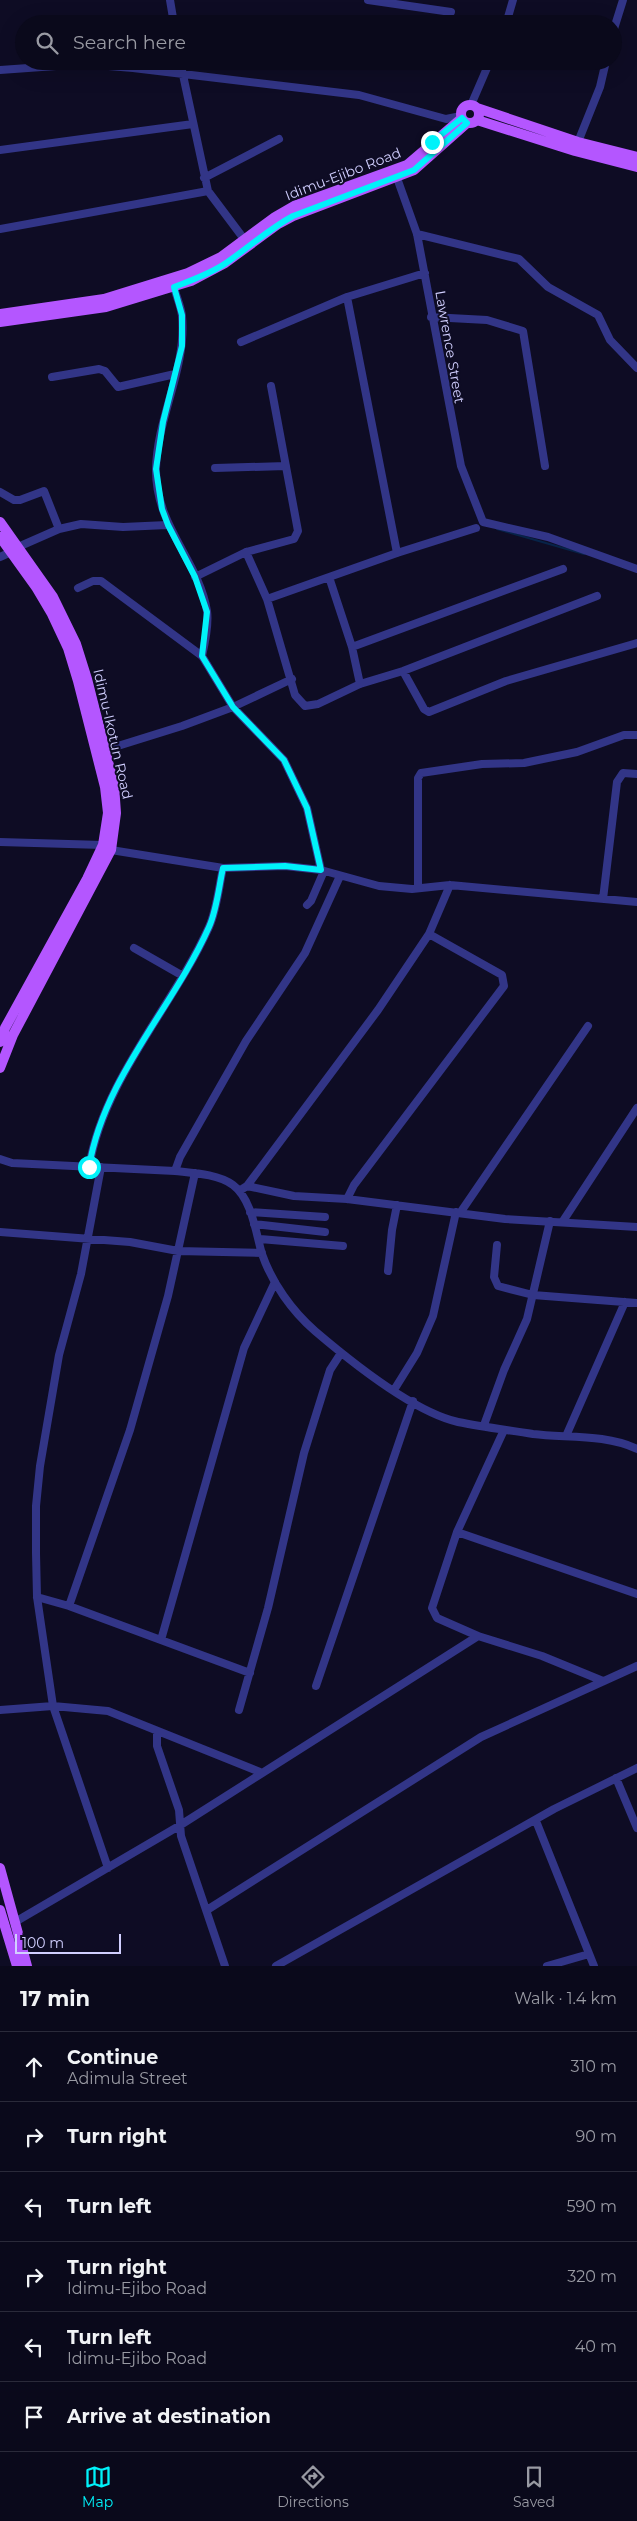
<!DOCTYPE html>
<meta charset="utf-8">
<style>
body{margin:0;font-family:Montserrat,sans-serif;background:#131224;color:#f1f3f6}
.scale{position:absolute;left:15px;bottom:12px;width:106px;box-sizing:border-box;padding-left:5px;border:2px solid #d1cfff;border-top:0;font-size:14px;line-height:18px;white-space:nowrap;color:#d1cfff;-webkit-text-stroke:4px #0e0c24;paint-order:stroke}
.stop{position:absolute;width:15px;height:15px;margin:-11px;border:4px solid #00f2fa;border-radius:50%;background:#fff}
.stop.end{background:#00f2fa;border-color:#fff;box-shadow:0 1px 5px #0008}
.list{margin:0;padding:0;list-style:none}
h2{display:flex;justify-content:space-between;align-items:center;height:65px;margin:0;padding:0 20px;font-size:21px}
h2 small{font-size:16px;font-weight:400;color:#999aa3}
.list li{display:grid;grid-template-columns:32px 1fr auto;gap:15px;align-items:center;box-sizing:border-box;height:70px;padding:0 20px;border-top:1px solid #2a2a3a}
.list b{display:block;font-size:19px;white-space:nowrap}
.list p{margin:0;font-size:16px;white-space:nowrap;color:#999aa3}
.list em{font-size:16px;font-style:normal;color:#999aa3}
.icon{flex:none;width:28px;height:28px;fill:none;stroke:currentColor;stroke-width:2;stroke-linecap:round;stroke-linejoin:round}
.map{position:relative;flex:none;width:637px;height:1966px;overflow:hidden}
.search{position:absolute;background:#0a091b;box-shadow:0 5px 20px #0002;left:15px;right:15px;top:15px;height:55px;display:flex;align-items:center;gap:12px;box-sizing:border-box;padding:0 18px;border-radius:28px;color:#999aa3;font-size:19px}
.sheet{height:485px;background:#0a091b}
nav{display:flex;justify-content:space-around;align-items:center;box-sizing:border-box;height:70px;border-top:1px solid #2a2a3a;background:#0a091b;font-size:14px;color:#999aa3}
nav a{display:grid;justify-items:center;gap:2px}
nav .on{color:#00f2fa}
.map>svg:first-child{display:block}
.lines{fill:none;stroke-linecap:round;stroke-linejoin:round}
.stream{stroke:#072348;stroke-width:2}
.minor{stroke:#323587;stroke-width:8}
.major{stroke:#b456ff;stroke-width:10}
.route{stroke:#00f2fa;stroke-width:6}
.labels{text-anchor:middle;stroke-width:4;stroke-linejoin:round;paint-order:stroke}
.street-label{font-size:14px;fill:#d1cfff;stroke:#0e0c24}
</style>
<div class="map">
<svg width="637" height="1966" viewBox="0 0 637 1966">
<rect width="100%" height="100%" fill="#0e0c24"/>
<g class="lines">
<path class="stream" d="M497,529L584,554"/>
<path class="minor" d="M170,0L174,24
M368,0L451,12
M506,24L513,0
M613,32L623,0
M180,61L208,191L244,239
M0,70L84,64L133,68L359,95L446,119L461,116
M471,105L490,61
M578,142L600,87L606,61
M0,150L193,124
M204,178L279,139
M397,178L417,234L461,466L483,522L548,537L637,569
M0,229L208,191
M417,234L519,259L548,287L598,315L610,340L637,368
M174,287C176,296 181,306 182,316C187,368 157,417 156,469C155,526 199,561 207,611C209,624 205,643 202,656
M347,297L397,553
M431,317L487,320L523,331L545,466
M241,342L347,297L425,273
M52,377L99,369L105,371L118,387L175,374
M215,468L286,466
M0,492L14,500H20L44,491L59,529
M18,547L59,529L81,524L123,527L167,525
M246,552L267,599L295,695L305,706L318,704L360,684L403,671L597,596
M0,557L11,552
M195,577L246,552L294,539L298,531L271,386
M329,577L352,647L360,684
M78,588L93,581H101L202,656L233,707L284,760L307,808L321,870
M267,599L397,553L476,528
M352,647L563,569
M403,671L424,709L429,712L506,681L637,643
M105,750L182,726L233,707L292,679
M0,842L103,845
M111,850L223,868L285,866L321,870L379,886L412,889L450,885L637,902
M418,888V778L421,773L482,764L524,763L577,752L624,735H637
M603,899L617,782L623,773L637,774
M307,905L311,901L324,871
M134,948L183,976
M0,1159L12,1163L175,1171C193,1173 218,1174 233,1185C252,1199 256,1234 262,1254C272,1283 292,1311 315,1331C349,1360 414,1412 458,1422C482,1427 508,1430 533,1434C566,1438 606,1434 637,1449
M89,1167C104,1078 173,1007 209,927C217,909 219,886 223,868
M101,1167L81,1274L59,1355L40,1466L36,1506V1553L37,1597L53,1706L108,1868
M175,1171L180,1157L246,1041L305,953L340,876
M247,1186L378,1010L429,934L450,885
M239,1191L247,1186L294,1196L347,1199L505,1219L637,1227
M347,1199L354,1185L504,986L502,975L429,934
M250,1212L325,1217
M460,1213L588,1026
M563,1221L637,1108
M254,1224L325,1232
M0,1232L130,1242L178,1251L262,1253
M260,1239L343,1246
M497,1245L494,1277L498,1286L533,1295L637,1303
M388,1271L392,1230L397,1205
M394,1390L417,1353L433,1316L456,1212
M484,1425L504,1370L527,1319L550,1221
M566,1436L625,1302
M457,1532L637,1594
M37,1597L69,1606L250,1673
M69,1606L130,1430L168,1296L195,1173
M478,1636L437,1618L432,1608L457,1532L504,1430
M161,1640L244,1348L275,1282
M316,1686L413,1401
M0,1710L53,1706L108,1711L260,1772
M239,1710L268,1608L304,1453L330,1370L341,1353
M157,1732V1746L179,1810L181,1836L225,1966
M616,1778L637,1828
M536,1821L594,1966
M207,1910L481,1737L637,1666
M15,1922L179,1826L478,1636L542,1656L603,1681
M276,1966L554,1809L637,1768
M547,1966L589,1954"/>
<path class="major" d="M461 114a9 9 0 1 1 18 0a9 9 0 1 1-18 0Z
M477,108L578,142L637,157
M477,120L575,151L637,167
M0,314L104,299L188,273L221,257L275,217L294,206L407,165L462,118
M0,322L106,307L191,281L225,263L278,224L293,216L414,170L467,123
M0,522L53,597L76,644L87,679L114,785L116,813L111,850L13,1035L0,1068
M0,537L36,587L52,614L68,648L78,681L105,787L108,813L103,845L87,879L5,1028L0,1042
M0,1868L27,1966
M0,1910L17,1966"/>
</g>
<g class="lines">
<path class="route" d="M89,1167C104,1077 173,1008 209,927C217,909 219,886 223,868L285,866L321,870L307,808L284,760L233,707L202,656L207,612L195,577L168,525L162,509L156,469L163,422L182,346V315L174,287C192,280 210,274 226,263C249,247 269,229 293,216L414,170L467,123L462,118L432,142"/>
</g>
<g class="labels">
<g class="street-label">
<text transform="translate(343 174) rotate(-21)" y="5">Idimu-Ejibo Road</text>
<text transform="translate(450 347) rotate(80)" y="5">Lawrence Street</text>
<text transform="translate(113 734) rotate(77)" y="5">Idimu-Ikotun Road</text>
</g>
</g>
</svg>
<div class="scale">100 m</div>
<div class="stop" style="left:89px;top:1167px"></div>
<div class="stop end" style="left:432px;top:142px"></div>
<div class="search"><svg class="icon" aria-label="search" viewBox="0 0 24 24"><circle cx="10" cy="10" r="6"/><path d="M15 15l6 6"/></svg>Search here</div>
</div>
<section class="sheet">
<h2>17 min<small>Walk · 1.4 km</small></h2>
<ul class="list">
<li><svg class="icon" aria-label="ahead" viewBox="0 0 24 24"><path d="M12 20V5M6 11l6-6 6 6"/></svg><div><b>Continue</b><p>Adimula Street</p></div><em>310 m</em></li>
<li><svg class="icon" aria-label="right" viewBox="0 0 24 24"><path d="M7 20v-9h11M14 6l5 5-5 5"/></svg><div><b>Turn right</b></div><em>90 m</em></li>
<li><svg class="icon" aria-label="left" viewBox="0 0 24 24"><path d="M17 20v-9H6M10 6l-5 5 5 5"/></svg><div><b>Turn left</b></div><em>590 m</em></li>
<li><svg class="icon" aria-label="right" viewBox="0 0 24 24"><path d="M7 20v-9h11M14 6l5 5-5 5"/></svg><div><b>Turn right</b><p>Idimu-Ejibo Road</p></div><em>320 m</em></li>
<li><svg class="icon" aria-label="left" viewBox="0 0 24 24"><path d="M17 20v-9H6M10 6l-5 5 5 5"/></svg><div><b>Turn left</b><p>Idimu-Ejibo Road</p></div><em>40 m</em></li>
<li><svg class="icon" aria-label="arrive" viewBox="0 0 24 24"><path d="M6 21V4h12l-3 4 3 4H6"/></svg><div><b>Arrive at destination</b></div></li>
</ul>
</section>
<nav>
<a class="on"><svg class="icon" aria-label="map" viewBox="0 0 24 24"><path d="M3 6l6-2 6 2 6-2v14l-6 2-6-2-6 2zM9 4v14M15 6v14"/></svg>Map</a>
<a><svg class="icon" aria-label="directions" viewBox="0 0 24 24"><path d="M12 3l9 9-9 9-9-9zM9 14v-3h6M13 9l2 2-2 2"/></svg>Directions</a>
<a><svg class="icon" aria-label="saved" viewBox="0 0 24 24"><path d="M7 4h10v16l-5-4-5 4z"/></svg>Saved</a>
</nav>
